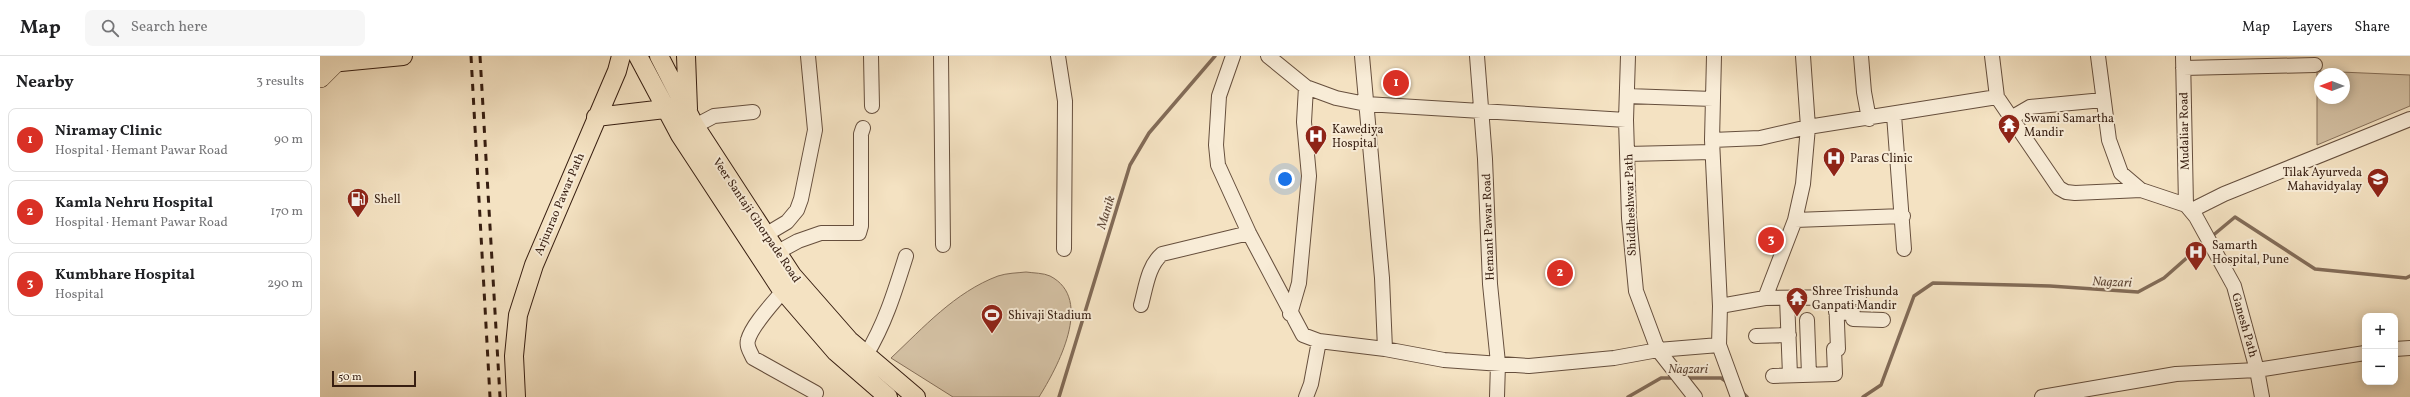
<!DOCTYPE html>
<meta charset="utf-8">
<style>
body{margin:0;font-family:Vollkorn,serif;background:#f6f6f6;color:#202124}
.controls{position:absolute;right:12px;bottom:12px;display:grid;overflow:hidden;border-radius:8px;box-shadow:0 2px 10px #0003}
.controls button{width:36px;height:36px;display:grid;place-items:center;padding:0;border:0;border-bottom:1px solid #e0e0e0;background:#fff;color:#202124;font:20px sans-serif}
.compass{position:absolute;left:1994px;top:12px;width:36px;height:36px;border-radius:50%;background:#fff;box-shadow:0 2px 10px #0003;rotate:270deg}
.scale{position:absolute;left:12px;bottom:10px;width:84px;box-sizing:border-box;padding-left:4px;border:2px solid #371e11;border-top:0;font-size:11px;line-height:14px;white-space:nowrap;color:#371e11;-webkit-text-stroke:3px #f8ecd7;paint-order:stroke}
.you{position:absolute;left:965px;top:123px;width:14px;height:14px;margin:-10px;border:3px solid #fff;border-radius:50%;background:#1a73e8;box-shadow:0 0 0 6px #1a73e833}
.badge{display:grid;place-items:center;width:26px;height:26px;border-radius:50%;background:#d93025;color:#fff;font-size:13px;font-weight:700}
.pin{position:absolute;translate:-50% -50%;border:2px solid #fff;box-shadow:0 1px 4px #0006}
.list{margin:0;padding:0;list-style:none}
h2{display:flex;justify-content:space-between;align-items:center;height:52px;margin:0;padding:0 16px;font-size:17px}
h2 small{font-size:13px;font-weight:400;color:#757577}
.list li{display:grid;grid-template-columns:26px 1fr auto;gap:12px;align-items:center;box-sizing:border-box;height:64px;margin:0 8px 8px;padding:0 8px;border:1px solid #e0e0e0;border-radius:8px}
.list b{display:block;font-size:15px;white-space:nowrap}
.list p{margin:0;font-size:13px;white-space:nowrap;color:#757577}
.list em{font-size:13px;font-style:normal;color:#757577}
.icon{flex:none;width:22px;height:22px;fill:none;stroke:currentColor;stroke-width:2;stroke-linecap:round;stroke-linejoin:round}
.map{position:relative;flex:none;width:2090px;height:341px;overflow:hidden}
header{display:flex;align-items:center;gap:24px;box-sizing:border-box;height:56px;padding:0 20px;background:#fff;border-bottom:1px solid #e0e0e0}
header strong{font-size:19px}
nav{display:flex;gap:22px;margin-inline-start:auto;font-size:14px}
.search{width:280px;height:36px;background:#f6f6f6;display:flex;align-items:center;gap:10px;box-sizing:border-box;padding:0 14px;border-radius:8px;color:#757577;font-size:15px}
main{display:flex}
aside{flex:1;background:#fff}
.map>svg:first-child{display:block}
.park{fill:#d4c1a4;stroke:#86705a;fill-rule:evenodd}
.lines{fill:none;stroke-linecap:round;stroke-linejoin:round}
.stream{stroke:#826b57;stroke-width:3.5}
.minor-casing{stroke:#664f3d;stroke-width:16}
.major-casing{stroke:#371e11;stroke-width:20}
.highway-casing{stroke:#371e11;stroke-width:22}
.minor{stroke:#f8ecd7;stroke-width:14}
.major{stroke:#f4e2c2;stroke-width:18}
.highway{stroke:#f4e2c2;stroke-width:21}
.rail{stroke:#371e11;stroke-width:3;stroke-dasharray:7 7;stroke-linecap:butt}
.labels{text-anchor:middle;stroke-width:4;stroke-linejoin:round;paint-order:stroke}
.poi-label{font-size:12px;fill:#371e11;stroke:#f8ecd7;text-anchor:start}
.street-label{font-size:12px;fill:#371e11;stroke:#f8ecd7}
.water-label{font-size:13px;font-style:italic;fill:#634b3a;stroke:#f8ecd7}
</style>
<header>
<strong>Map</strong>
<div class="search"><svg class="icon" aria-label="search" viewBox="0 0 24 24"><circle cx="10" cy="10" r="6"/><path d="M15 15l6 6"/></svg>Search here</div>
<nav><a>Map</a><a>Layers</a><a>Share</a></nav>
</header>
<main>
<aside>
<h2>Nearby<small>3 results</small></h2>
<ul class="list">
<li><span class="badge">1</span><div><b>Niramay Clinic</b><p>Hospital · Hemant Pawar Road</p></div><em>90 m</em></li>
<li><span class="badge">2</span><div><b>Kamla Nehru Hospital</b><p>Hospital · Hemant Pawar Road</p></div><em>170 m</em></li>
<li><span class="badge">3</span><div><b>Kumbhare Hospital</b><p>Hospital</p></div><em>290 m</em></li>
</ul>
</aside>
<div class="map">
<svg width="2090" height="341" viewBox="0 0 2090 341">
<rect width="100%" height="100%" fill="#f4e2c2"/>
<filter id="stains"><feTurbulence type="fractalNoise" baseFrequency=".005" numOctaves="4"/><feColorMatrix values="0 0 0 0 .2 0 0 0 0 .09 0 0 0 0 .02 0 0 0 .5 -.17"/></filter>
<radialGradient id="worn" r=".72"><stop offset=".6" stop-color="#630" stop-opacity="0"/><stop offset="1" stop-color="#630" stop-opacity=".3"/></radialGradient>
<path class="park" d="M1997,15L2090,19V50L1997,89ZM2000,18H2024V42H2000Z
M706,216C713,217 724,217 730,220C775,243 737,312 719,341H633L571,302C603,272 635,236 678,220C687,217 697,217 706,216Z"/>
<g class="lines">
<path class="stream" d="M1891,181L1915,161L1995,213L2086,222L2090,220
M1365,322H1401L1407,326
M1421,335L1427,341
M739,341L810,109L829,77L895,0
M1308,341L1341,322H1354
M1543,341L1561,329L1594,240L1613,227L1730,230L1818,236L1844,222L1886,185"/>
<g class="minor-casing">
<path id="minor" d="M551,0L552,50
M621,0L623,189
M738,0L745,45L744,193
M913,0L899,40L896,89L898,109L929,177L983,279L999,285L1065,293L1124,304L1209,310L1294,302L1338,294L1399,289L1400,250L1392,84L1394,0
M948,0L986,31L1016,42L1046,48L1306,64
M1042,0L1062,222L1065,293
M1157,0L1165,103L1170,228L1178,307L1177,341
M1308,0L1306,64L1309,162L1316,235L1338,294L1375,341
M1541,0L1544,36L1549,63
M1672,0L1677,41L1739,132L1746,136L1755,137L1821,134
M1778,0L1789,84L1801,117L1821,134L1866,149L1876,161L1914,230L1937,314L1942,341
M1863,0L1866,149
M1863,12L1995,9
M1307,40L1393,43
M1574,59L1584,193
M1691,62L1710,51L1783,44
M375,70L394,60L433,56
M1392,84L1440,82L1488,71L1677,41
M1307,98L1392,96
M1872,154L1904,138L2090,63
M1475,164L1583,160
M445,179L467,166L477,154L481,143L495,74L488,0
M456,197L478,185L501,177H539L541,170V78L543,72
M463,235C453,247 432,269 428,284C426,290 431,297 433,302L496,337
M1445,242L1539,241
M1467,242L1470,319
M821,249C826,231 828,210 842,198L929,177
M1400,250L1445,242L1475,164L1483,128L1488,71L1483,0
M1516,256L1533,257V263L1563,264
M970,258L979,227L989,120L984,66L986,31
M1487,264L1489,319
M1436,280L1469,279
M1399,289L1418,341
M2075,293L2090,292
M546,299C565,268 575,235 586,200
M1453,320L1515,318L1514,293H1518L1516,242
M986,341L991,328L999,285
M1722,341L1856,318L1937,314L2045,297"/>
</g>
<g class="major-casing">
<path id="major" d="M318,0L360,79L459,230L516,296L568,341
M339,0L375,70L472,219L529,284L596,341
M366,0L368,53
M0,8L83,0
M276,61L345,53
M196,341L194,300L198,259L214,209L297,15L301,0"/>
</g>
<g class="highway-casing">
<path id="highway" d="M0,21L14,7"/>
</g>
<use href="#minor" class="minor"/>
<use href="#major" class="major"/>
<use href="#highway" class="highway"/>
<path class="rail" d="M151,0L170,341
M160,0L180,341"/>
</g>
<defs>
<g id="temple-pin" transform="scale(1.15)"><path d="M0 17L-7.5 6A9.5 9.5 0 1 1 7.5 6Z" fill="#8f2418" stroke="#f8ecd7"/><path d="M0-6L5-2H3V0L6.5 2.5H4V6H1.5V3h-3V6H-4V2.5H-6.5L-3 0V-2H-5Z" fill="#fff"/></g>
<g id="hospital-pin" transform="scale(1.15)"><path d="M0 17L-7.5 6A9.5 9.5 0 1 1 7.5 6Z" fill="#8f2418" stroke="#f8ecd7"/><path d="M-5-5h3v3.5h4V-5h3V5h-3V1.5h-4V5h-3Z" fill="#fff"/></g>
<g id="university-pin" transform="scale(1.15)"><path d="M0 17L-7.5 6A9.5 9.5 0 1 1 7.5 6Z" fill="#8f2418" stroke="#f8ecd7"/><path d="M0-5L7-2L0 1L-7-2ZM-4 1L0 2.5L4 1V4Q0 6-4 4Z" fill="#fff"/></g>
<g id="fuel-pin" transform="scale(1.15)"><path d="M0 17L-7.5 6A9.5 9.5 0 1 1 7.5 6Z" fill="#8f2418" stroke="#f8ecd7"/><path d="M-5.5-6h7V0h2V4h1.3V-2.5L3-4.5l.8-.8L6-3V5H2.5V1h-1V6h-7ZM-4.2-4.7v3.2H.2V-4.7Z" fill="#fff"/></g>
<g id="stadium-pin" transform="scale(1.15)"><path d="M0 17L-7.5 6A9.5 9.5 0 1 1 7.5 6Z" fill="#8f2418" stroke="#f8ecd7"/><path d="M0-5a6.5 5 0 1 0 0 10a6.5 5 0 1 0 0-10ZM-3.5-1.8h7v3.6h-7Z" fill="#fff"/></g>
</defs>
<g fill-rule="evenodd">
<use href="#temple-pin" x="1689" y="69"/>
<use href="#hospital-pin" x="996" y="80"/>
<use href="#hospital-pin" x="1514" y="102"/>
<use href="#university-pin" x="2058" y="123"/>
<use href="#fuel-pin" x="38" y="143"/>
<use href="#hospital-pin" x="1876" y="196"/>
<use href="#temple-pin" x="1477" y="242"/>
<use href="#stadium-pin" x="672" y="259"/>
</g>
<g class="labels">
<g class="poi-label">
<text x="1704" y="66">Swami Samartha<tspan x="1704" dy="14">Mandir</tspan></text>
<text x="1012" y="77">Kawediya<tspan x="1012" dy="14">Hospital</tspan></text>
<text x="1530" y="106">Paras Clinic</text>
<text x="2042" y="120" text-anchor="end">Tilak Ayurveda<tspan x="2042" dy="14">Mahavidyalay</tspan></text>
<text x="54" y="147">Shell</text>
<text x="1892" y="193">Samarth<tspan x="1892" dy="14">Hospital, Pune</tspan></text>
<text x="1492" y="239">Shree Trishunda<tspan x="1492" dy="14">Ganpati Mandir</tspan></text>
<text x="688" y="263">Shivaji Stadium</text>
</g>
<g class="street-label">
<text transform="translate(1864 75) rotate(-91)" y="4">Mudaliar Road</text>
<text transform="translate(239 148) rotate(-67)" y="4">Arjunrao Pawar Path</text>
<text transform="translate(1310 149) rotate(-92)" y="4">Shiddheshwar Path</text>
<text transform="translate(437 164) rotate(56)" y="4">Veer Santaji Ghorpade Road</text>
<text transform="translate(1168 171) rotate(-92)" y="4">Hemant Pawar Road</text>
<text transform="translate(1925 269) rotate(74)" y="4">Ganesh Path</text>
</g>
<g class="water-label">
<text transform="translate(785 156) rotate(-73)" y="5">Manik</text>
<text transform="translate(1792 225) rotate(2)" y="5">Nagzari</text>
<text x="1368" y="317">Nagzari</text>
</g>
</g>
<rect width="100%" height="100%" filter="url(#stains)"/>
<rect width="100%" height="100%" fill="url(#worn)"/>
</svg>
<div class="controls">
<button>+</button>
<button>−</button>
</div>
<svg class="compass" viewBox="-18 -18 36 36"><path d="M0-13l5 13h-10z" fill="#e53935"/><path d="M0 13l5-13h-10z" fill="#757577"/></svg>
<div class="scale">50 m</div>
<div class="you"></div>
<div class="pin badge" style="left:1076px;top:27px">1</div>
<div class="pin badge" style="left:1240px;top:217px">2</div>
<div class="pin badge" style="left:1451px;top:184px">3</div>
</div>
</main>
